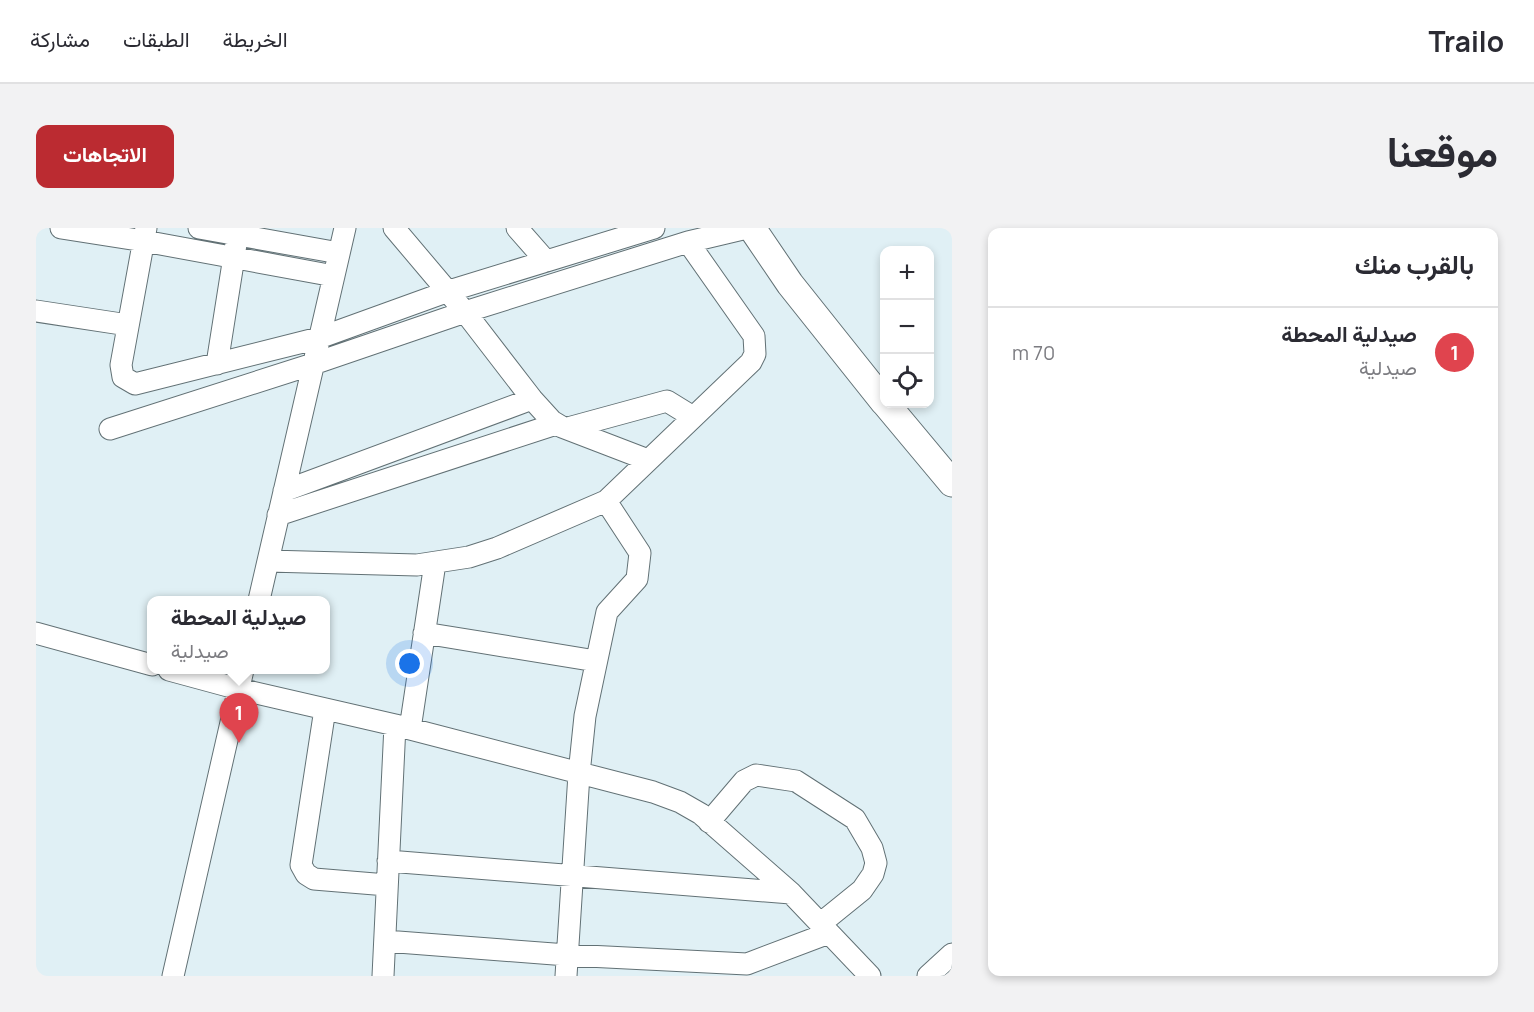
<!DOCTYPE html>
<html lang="ar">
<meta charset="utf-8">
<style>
body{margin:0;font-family:Manrope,Vazirmatn,sans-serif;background:#f2f2f3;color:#2b2b33;direction:rtl}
.controls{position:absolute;right:18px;top:18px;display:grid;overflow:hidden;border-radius:12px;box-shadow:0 3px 9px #0003}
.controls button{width:54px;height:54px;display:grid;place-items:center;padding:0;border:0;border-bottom:2px solid #e1e1e2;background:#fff;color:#2b2b33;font:30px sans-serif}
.you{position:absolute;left:374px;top:436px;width:21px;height:21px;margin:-15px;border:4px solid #fff;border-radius:50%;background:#1a73e8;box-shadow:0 0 0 9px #1a73e833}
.badge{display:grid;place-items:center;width:39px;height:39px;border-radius:50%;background:#bb2b31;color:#fff;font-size:20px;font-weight:700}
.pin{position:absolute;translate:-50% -50px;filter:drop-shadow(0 2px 3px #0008)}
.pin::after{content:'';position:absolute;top:32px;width:21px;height:18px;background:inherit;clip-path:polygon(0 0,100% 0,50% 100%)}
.popup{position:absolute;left:111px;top:368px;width:183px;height:78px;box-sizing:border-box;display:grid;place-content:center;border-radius:12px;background:#fff;filter:drop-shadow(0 2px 4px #0005);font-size:20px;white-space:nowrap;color:#7c7c81}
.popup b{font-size:22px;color:#2b2b33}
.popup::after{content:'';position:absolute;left:50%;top:100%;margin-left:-12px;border:12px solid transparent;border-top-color:#fff}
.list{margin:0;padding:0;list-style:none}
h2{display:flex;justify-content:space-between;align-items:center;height:78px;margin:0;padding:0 24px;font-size:26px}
h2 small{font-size:20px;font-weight:400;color:#7c7c81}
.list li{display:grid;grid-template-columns:39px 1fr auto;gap:18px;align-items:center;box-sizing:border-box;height:90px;padding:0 24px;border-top:2px solid #e1e1e2}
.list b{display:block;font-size:22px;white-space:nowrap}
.list p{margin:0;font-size:20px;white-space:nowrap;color:#7c7c81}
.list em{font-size:20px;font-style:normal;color:#7c7c81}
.icon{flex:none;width:33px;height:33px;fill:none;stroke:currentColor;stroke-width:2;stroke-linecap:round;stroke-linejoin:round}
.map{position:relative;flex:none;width:916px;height:748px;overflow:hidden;direction:ltr;border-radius:12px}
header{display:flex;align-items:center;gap:36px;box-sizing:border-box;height:84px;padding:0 30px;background:#fff;border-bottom:2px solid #e1e1e2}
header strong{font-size:28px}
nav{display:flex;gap:33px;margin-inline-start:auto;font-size:21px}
.intro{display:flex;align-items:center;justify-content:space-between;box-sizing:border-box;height:144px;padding:0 36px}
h1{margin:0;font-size:42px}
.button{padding:15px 27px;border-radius:12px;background:#bb2b31;color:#fff;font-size:21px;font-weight:700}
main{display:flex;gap:36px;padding:0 36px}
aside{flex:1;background:#fff;border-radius:12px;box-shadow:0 3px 9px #0003}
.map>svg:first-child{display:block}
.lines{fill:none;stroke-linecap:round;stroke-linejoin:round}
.minor-casing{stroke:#627175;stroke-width:23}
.major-casing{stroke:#627175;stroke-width:29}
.minor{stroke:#fff;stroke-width:21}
.major{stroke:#fff;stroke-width:27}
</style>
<header>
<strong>Trailo</strong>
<nav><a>الخريطة</a><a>الطبقات</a><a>مشاركة</a></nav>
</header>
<div class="intro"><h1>موقعنا</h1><a class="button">الاتجاهات</a></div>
<main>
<aside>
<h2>بالقرب منك<small></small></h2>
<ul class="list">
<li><span class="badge" style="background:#e0444e">1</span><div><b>صيدلية المحطة</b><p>صيدلية</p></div><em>70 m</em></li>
</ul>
</aside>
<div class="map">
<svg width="916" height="748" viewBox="0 0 916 748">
<rect width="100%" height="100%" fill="#e0f0f5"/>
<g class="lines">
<g class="minor-casing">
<path id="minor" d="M25,0L108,13L298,48
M110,0L85,137L87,149L99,156L283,110L413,63L618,0
M163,0L303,25
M358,0L429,84L496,171L516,193L526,199L612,232
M481,0L510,33
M652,14L711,0
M0,83L92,97
M181,136L200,16
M532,200L631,173L657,189
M74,201L277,136L429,84L652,14L718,108L719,126L715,134L570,273L461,320L433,329L381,337L232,333
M248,263L496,171
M242,287L520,196
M223,372L309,0
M0,405L116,437
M388,405L560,433
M133,442L203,461L359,497L617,564L644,574L665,586L755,665L834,748
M289,481L265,637L270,646L278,651L351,657
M374,501L399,335
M673,594L708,553L720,547L760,553L819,591L836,620L840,635L837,646L826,662L784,696
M352,633L755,665
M349,713L531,727L711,736L793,705
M137,748L207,442
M347,748L359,497
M530,748L543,546L549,488L571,384L601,351L604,325L570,273
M892,748L916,726"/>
</g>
<g class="major-casing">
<path id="major" d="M716,0L754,56L848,174
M850,176L916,255"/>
</g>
<use href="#minor" class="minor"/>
<use href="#major" class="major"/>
</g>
</svg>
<div class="controls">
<button>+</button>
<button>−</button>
<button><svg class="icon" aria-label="locate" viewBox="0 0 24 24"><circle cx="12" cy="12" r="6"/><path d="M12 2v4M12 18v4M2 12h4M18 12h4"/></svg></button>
</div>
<div class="you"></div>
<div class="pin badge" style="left:203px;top:515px;background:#e0444e">1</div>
<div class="popup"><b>صيدلية المحطة</b>صيدلية</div>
</div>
</main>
